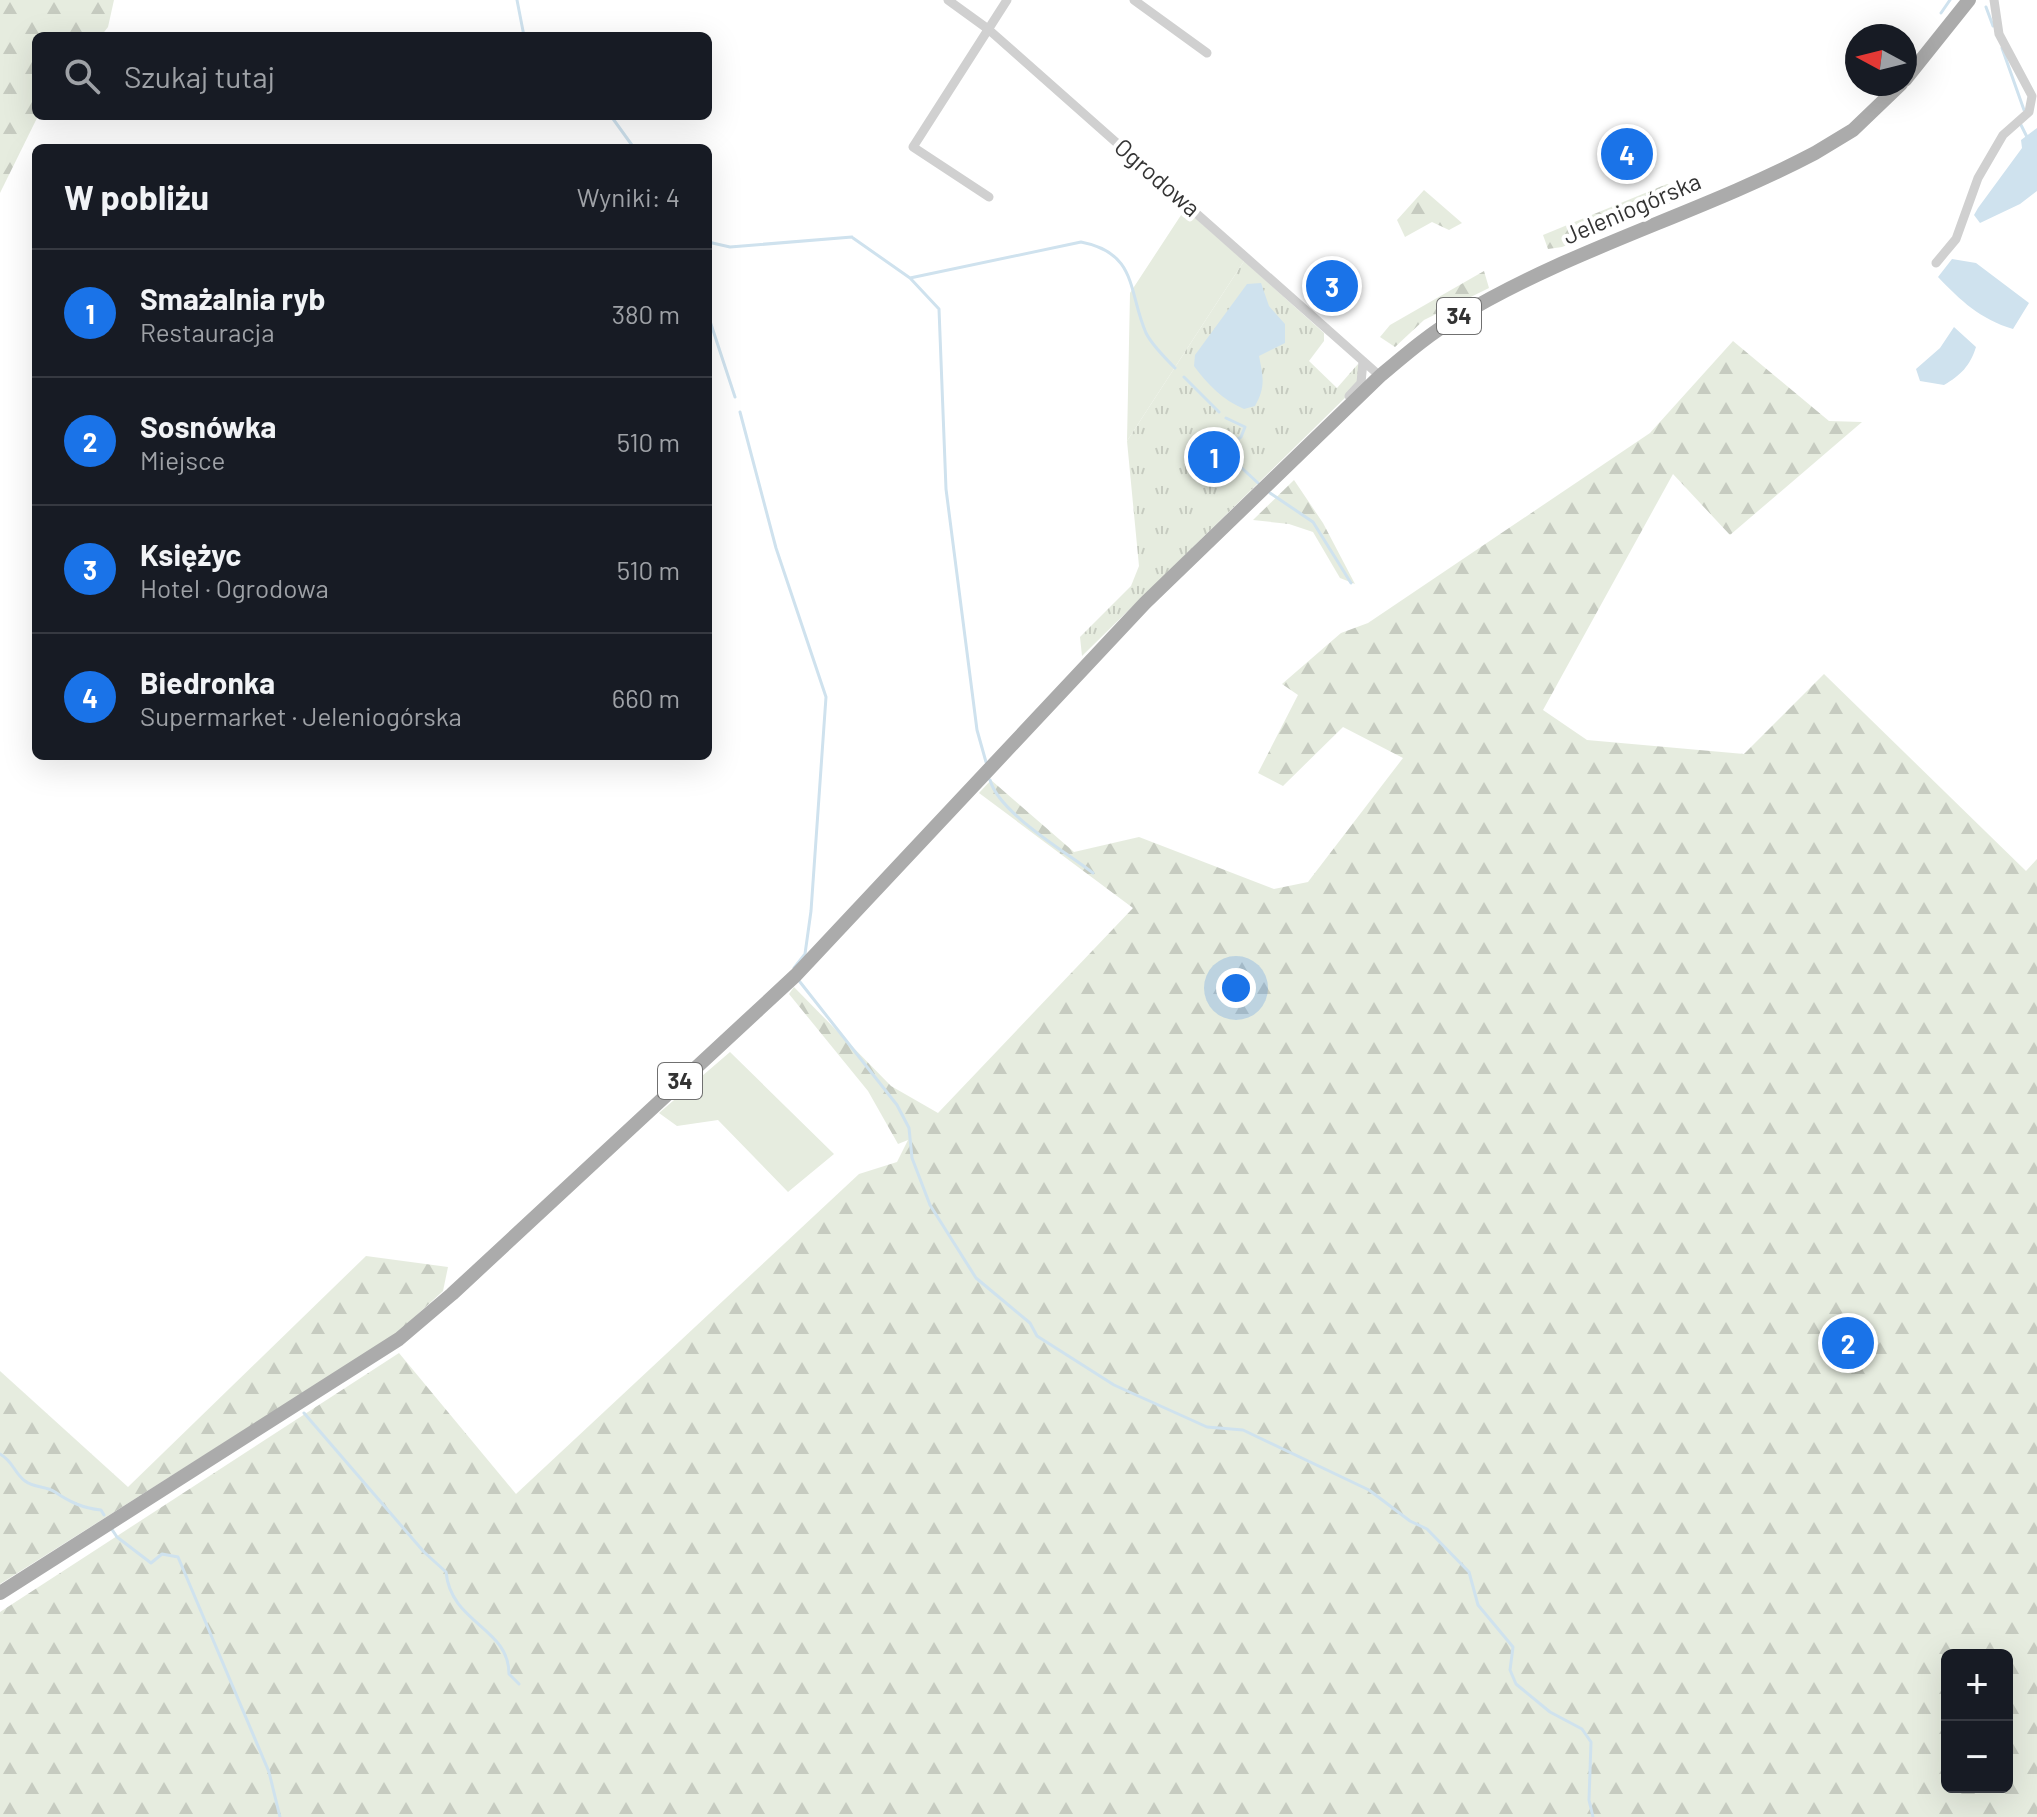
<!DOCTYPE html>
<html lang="pl">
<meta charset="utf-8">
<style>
body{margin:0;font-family:Barlow,sans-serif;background:#242831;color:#f1f3f6}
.controls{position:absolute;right:24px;bottom:24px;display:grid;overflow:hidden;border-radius:12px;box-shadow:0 8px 32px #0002}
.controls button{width:72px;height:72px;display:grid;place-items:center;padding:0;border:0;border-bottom:2px solid #363941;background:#171b24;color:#f1f3f6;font:40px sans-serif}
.compass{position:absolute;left:1845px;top:24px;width:72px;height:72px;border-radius:50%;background:#171b24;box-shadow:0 8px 32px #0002;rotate:277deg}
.you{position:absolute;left:1236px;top:988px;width:28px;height:28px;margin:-20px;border:6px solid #fff;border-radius:50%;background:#1a73e8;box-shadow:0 0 0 12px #1a73e833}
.badge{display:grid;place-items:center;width:52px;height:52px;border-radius:50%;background:#1a73e8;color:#fff;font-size:26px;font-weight:700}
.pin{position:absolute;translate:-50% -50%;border:4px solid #fff;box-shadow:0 2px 8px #0006}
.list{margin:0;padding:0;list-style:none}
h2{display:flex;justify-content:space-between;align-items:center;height:104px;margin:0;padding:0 32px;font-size:34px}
h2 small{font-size:26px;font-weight:400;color:#9ea1a6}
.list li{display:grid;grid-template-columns:52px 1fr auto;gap:24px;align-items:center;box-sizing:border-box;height:128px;padding:0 32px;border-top:2px solid #363941}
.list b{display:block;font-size:30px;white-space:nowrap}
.list p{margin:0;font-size:26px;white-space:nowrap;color:#9ea1a6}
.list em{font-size:26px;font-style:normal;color:#9ea1a6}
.icon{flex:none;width:44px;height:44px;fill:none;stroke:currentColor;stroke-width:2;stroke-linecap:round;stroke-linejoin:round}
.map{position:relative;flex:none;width:2037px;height:1817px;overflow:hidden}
.search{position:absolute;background:#171b24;box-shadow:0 8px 32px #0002;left:32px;top:32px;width:680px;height:88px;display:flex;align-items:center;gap:20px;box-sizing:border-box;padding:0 28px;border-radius:12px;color:#9ea1a6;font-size:30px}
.panel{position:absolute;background:#171b24;box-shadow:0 8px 32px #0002;left:32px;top:144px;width:680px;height:616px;border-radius:12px}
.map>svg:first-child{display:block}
.grass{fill:#e6ecdf}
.forest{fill:url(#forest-firs);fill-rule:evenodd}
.park{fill:url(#park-tufts)}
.water{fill:#cfe2ee}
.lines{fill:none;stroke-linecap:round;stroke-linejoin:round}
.stream{stroke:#cfe2ee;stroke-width:3}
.minor{stroke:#d0d0d0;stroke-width:9}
.primary{stroke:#ababab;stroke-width:14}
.labels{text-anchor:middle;stroke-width:8;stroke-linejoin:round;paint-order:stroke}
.shield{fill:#fff;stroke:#707070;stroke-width:2}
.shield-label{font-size:22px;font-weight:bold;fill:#333}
.street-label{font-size:24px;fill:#333;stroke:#fff}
</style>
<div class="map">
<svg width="2037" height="1817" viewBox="0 0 2037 1817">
<defs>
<pattern id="forest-firs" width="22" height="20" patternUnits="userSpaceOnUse" patternTransform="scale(2)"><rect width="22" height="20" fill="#e6ecdf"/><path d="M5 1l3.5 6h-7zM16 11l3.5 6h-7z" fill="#c6cbc0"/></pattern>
<pattern id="park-tufts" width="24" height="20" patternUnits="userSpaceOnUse" patternTransform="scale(2)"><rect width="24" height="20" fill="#e6ecdf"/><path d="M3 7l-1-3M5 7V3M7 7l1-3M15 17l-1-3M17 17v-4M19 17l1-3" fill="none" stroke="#c6cbc0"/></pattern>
</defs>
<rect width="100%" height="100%" fill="#fff"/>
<path class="grass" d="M1185,209L1244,261L1127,441L1130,293Z
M730,1052L834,1154L788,1192L718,1120L677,1126L659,1113Z"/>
<path class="forest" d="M0,0H114L108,27L101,36H36L38,116L0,193Z
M1667,184L1678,188L1671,203L1562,247L1548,249L1543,235Z
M1424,190L1462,223L1449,230L1432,222L1405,237L1397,220Z
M1484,271L1489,288L1424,320L1395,347L1380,337L1390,325Z
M1733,341L1829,421L1862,422L1730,535L1673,474L1543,710L1587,740L1744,754L1824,674L2026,871L2037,859V1817H0V1612L399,1353L516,1494L859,1174L897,1162L908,1140L898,1144L868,1091L789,994L794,987L891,1086L938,1113L1133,908L979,793L991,780L1074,852L1139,837L1274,889L1308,882L1403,758L1343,727L1283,786L1258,773L1298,695L1282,684L1341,633L1368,623L1650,433ZM1947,1655H2007V1787H1947Z
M1294,480L1323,523L1355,584L1340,578L1313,532L1289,524L1253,520Z
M366,1256L448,1267L443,1291L396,1334L0,1584V1371L128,1487Z"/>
<path class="park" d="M1244,261L1324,333V341L1309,361L1337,388L1358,364L1359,379L1352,391L1082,656L1080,637L1131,586L1139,566L1127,441Z"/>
<path class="water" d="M2037,128V191L2020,204L1980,223L1974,215L1978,208L2022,148L2021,140Z
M1952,259L1976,263L2029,303L2013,329C1980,319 1961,301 1938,277Z
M1261,283L1269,306L1285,324V343L1259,356C1263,376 1266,387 1255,406L1244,409C1223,400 1208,385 1194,366L1195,355L1247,284Z
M1954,327L1976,347C1970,366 1961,375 1944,385L1920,381L1916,369L1940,348Z"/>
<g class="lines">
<path class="stream" d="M517,0L524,36
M1986,7L1993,26
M1941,13L1950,0
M2002,48L2024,110
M611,116L634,148
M2021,125L2028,139
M853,238L910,278L1081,242C1138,253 1128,292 1146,333C1152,345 1165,358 1175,368
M708,242L730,247L852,237
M910,278L939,309L946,489L977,730L986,762
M708,315L735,397
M1184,377L1219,412
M740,412L776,548L826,697L811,911L805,954L794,968
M1226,418L1245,427L1241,437L1231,444V458L1258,483
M1270,493L1313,522L1351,583
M990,780C999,813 1066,852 1093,873
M800,982L897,1105L909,1128L912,1158L930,1205L976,1278L1030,1323L1037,1336L1114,1385L1207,1427L1243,1430L1369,1490L1410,1521L1427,1529L1469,1572L1478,1605L1513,1647L1510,1670L1516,1684L1550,1712L1582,1729L1591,1742L1589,1800L1593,1817
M304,1413L424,1552L446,1572C451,1624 509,1627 509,1674L519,1684
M0,1454C13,1461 14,1473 25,1481C34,1488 46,1486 55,1492C70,1502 82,1508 101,1510L104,1515
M111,1528L117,1537L151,1563L162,1554L178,1557L269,1772L280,1817"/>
<path class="minor" d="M948,0L988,29L1380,376
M1134,0L1207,53
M989,197L913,147L1007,0
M1936,263L1956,239L1978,178L2003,135L2029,112L2032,96L1999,34L1994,0
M1349,396L1361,383L1363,361"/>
<path class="primary" d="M1905,80L1969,0
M0,1593L399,1339L452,1294L796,975L1145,603L1380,376C1405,355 1429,334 1458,317C1570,249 1699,214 1815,153L1853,130L1901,84"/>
</g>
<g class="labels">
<g class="shield">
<rect x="1437" y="298" width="44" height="36" rx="6"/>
<rect x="658" y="1063" width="44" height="36" rx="6"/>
</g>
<g class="shield-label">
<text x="1459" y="324">34</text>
<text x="680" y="1089">34</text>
</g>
<g class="street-label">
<text transform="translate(1157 178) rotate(41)" y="8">Ogrodowa</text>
<text transform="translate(1632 209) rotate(-23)" y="8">Jeleniogórska</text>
</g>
</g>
</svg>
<div class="controls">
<button>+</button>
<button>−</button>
</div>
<svg class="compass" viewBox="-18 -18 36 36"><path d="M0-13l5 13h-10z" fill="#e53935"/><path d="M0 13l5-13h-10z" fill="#9ea1a6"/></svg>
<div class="you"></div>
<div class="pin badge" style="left:1214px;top:457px">1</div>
<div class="pin badge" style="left:1848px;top:1343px">2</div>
<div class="pin badge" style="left:1332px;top:286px">3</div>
<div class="pin badge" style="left:1627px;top:154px">4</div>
<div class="search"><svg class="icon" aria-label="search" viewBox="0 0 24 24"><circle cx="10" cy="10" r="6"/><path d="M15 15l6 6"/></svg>Szukaj tutaj</div>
<section class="panel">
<h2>W pobliżu<small>Wyniki: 4</small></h2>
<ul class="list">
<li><span class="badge">1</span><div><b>Smażalnia ryb</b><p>Restauracja</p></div><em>380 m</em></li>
<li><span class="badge">2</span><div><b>Sosnówka</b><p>Miejsce</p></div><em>510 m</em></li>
<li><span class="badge">3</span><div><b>Księżyc</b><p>Hotel · Ogrodowa</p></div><em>510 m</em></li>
<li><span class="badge">4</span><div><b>Biedronka</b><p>Supermarket · Jeleniogórska</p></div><em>660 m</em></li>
</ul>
</section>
</div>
